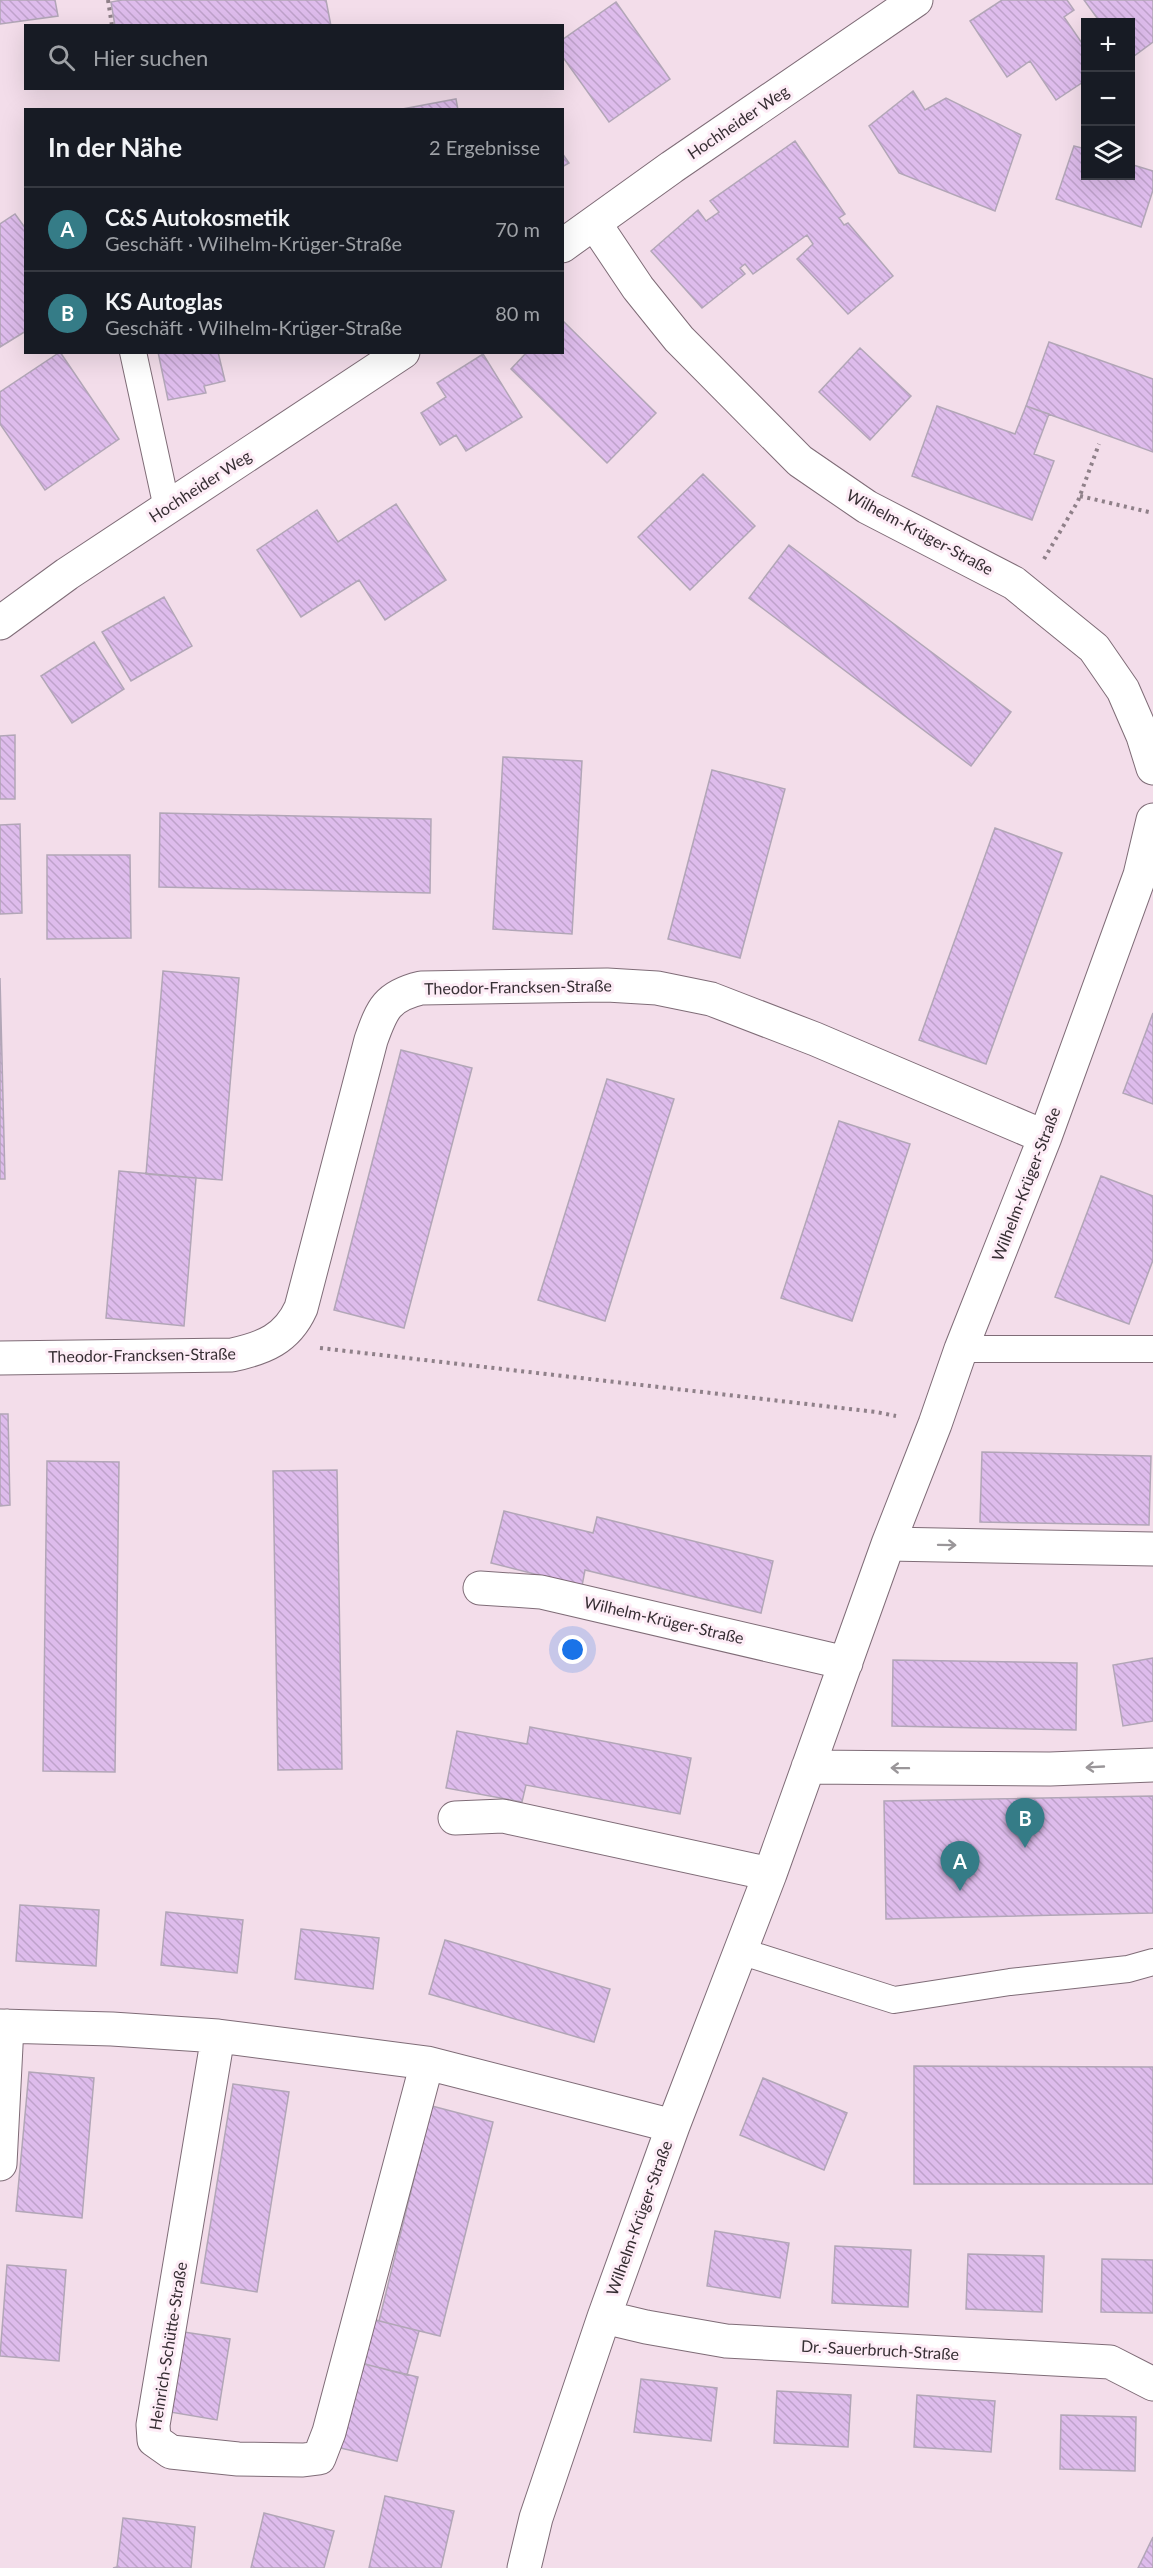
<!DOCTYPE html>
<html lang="de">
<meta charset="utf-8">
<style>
body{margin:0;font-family:Lato,sans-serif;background:#20242c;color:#f1f3f6}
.controls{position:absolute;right:18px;top:18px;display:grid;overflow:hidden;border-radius:0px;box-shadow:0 6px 24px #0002}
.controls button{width:54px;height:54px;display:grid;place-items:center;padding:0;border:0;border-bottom:2px solid #363941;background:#171b24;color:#f1f3f6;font:30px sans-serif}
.you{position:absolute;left:573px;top:1650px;width:21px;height:21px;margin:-15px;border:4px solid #fff;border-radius:50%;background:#1a73e8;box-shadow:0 0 0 9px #1a73e833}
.badge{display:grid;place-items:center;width:39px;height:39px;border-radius:50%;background:#357c87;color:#fff;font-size:20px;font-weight:700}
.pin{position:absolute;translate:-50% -50px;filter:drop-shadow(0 2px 3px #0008)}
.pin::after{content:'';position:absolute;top:32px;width:21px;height:18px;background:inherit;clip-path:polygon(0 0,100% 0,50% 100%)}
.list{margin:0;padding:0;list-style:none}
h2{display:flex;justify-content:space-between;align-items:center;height:78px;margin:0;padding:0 24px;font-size:26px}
h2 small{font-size:20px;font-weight:400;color:#9ea1a6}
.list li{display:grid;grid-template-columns:39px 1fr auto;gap:18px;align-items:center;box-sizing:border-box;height:84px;padding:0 24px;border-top:2px solid #363941}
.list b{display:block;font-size:22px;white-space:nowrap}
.list p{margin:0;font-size:20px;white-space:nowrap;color:#9ea1a6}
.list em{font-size:20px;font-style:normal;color:#9ea1a6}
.icon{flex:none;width:33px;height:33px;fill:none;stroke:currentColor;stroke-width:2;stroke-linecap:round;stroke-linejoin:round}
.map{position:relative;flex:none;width:1153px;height:2568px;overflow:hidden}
.search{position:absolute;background:#171b24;box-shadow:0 6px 24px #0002;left:24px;top:24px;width:540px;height:66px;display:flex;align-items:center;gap:15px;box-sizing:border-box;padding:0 21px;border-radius:0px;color:#9ea1a6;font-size:22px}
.panel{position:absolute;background:#171b24;box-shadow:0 6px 24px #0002;left:24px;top:108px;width:540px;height:246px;border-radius:0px}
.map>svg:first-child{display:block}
.building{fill:url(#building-back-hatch);stroke:#b2a6b7;stroke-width:1.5}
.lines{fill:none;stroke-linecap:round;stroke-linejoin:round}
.lane-casing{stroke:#7f6c77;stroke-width:28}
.street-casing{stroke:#7f6c77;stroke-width:35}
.path{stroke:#8f8089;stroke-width:4;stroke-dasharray:3 4.5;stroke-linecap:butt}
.lane{stroke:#fff;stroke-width:26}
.street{stroke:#fff;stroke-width:33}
.oneway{stroke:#9a9699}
.labels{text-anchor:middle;stroke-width:6;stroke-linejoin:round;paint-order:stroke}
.street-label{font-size:16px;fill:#362e33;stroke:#fdecf6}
</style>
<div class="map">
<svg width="1153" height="2568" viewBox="0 0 1153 2568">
<defs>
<pattern id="building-back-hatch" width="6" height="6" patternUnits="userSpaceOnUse" patternTransform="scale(1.5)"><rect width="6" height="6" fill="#debcec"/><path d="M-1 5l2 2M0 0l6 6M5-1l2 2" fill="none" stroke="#bfa2cb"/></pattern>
</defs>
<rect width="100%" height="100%" fill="#f3ddea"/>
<path class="building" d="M0,0H55L58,16L0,24Z
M122,0H326L331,26H115L111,2Z
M1002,0H1067L1074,10L1064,17L1086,49V80L1056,100L1030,61L1007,77L970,21Z
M1084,0H1153V42L1130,59V22H1100Z
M616,2L670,79L609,122L562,56V40Z
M913,91L925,110L946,98L1021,135L995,211L899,173L869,126Z
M456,99L458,110H397Z
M795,141L845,214L839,218L844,225L848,223L893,276L848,314L797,259L813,244L807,235L753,274L745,264L740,268L745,274L702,308L651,251L698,210L706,221L719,212L710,201Z
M1074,146L1086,149V176H1130V164L1153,171V190L1141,227L1056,199Z
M562,153L569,163L562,167Z
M15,214L26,229V331L0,347V224Z
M562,320L656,413L607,463L511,369L527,352H562Z
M1049,342L1153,379V452L1026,406Z
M860,348L911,396L870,440L819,392Z
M60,352L119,439L45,490L0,424V392Z
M158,352H218L225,381L204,386L206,393L168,400Z
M483,354L522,417L466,451L456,435L440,445L421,413L446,397L437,383Z
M937,406L1015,434L1026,406L1049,414L1034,454L1054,461L1032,520L912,476Z
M703,474L755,526L690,590L638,537Z
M396,504L446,580L385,620L359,580L301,617L257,550L317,510L338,542Z
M789,545L1011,712L971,766L749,598Z
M164,597L192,646L131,681L102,632Z
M94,642L124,689L72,723L41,676Z
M15,735V799H0V736Z
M503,757L582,761L572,934L493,929Z
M712,770L785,789L740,958L668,939Z
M160,813L431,819L430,893L159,887Z
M20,824L22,913L0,914V825Z
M995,828L1062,853L986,1064L919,1040Z
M47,855H130L131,938L47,939Z
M163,971L239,978L222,1180L146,1174Z
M0,978L5,1179H0Z
M1153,1013V1104L1123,1093Z
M401,1050L472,1068L404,1328L334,1310Z
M607,1079L674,1099L605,1321L538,1300Z
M839,1121L910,1144L852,1321L781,1298Z
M119,1171L196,1178L184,1326L106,1318Z
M1101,1176L1153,1196V1260L1129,1324L1055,1297Z
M0,1414H8L10,1505L0,1506Z
M982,1452L1151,1456L1149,1525L980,1522Z
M47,1461L119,1462L115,1772L43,1771Z
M337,1470L342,1769L278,1770L273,1471Z
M504,1511L593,1533L597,1517L773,1561L761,1613L585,1570L582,1586L491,1563Z
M1153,1658V1721L1123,1726L1113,1665Z
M893,1660L1077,1663L1076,1730L892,1726Z
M530,1727L691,1758L680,1814L526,1785L522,1802L446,1788L457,1731L527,1744Z
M1153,1796V1913L886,1919L884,1801Z
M20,1905L99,1910L96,1966L16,1961Z
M166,1912L243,1920L237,1973L161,1965Z
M301,1929L379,1938L373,1989L295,1979Z
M445,1940L610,1989L594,2042L429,1994Z
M914,2066L1153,2067V2184H914Z
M29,2072L94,2078L82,2218L16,2211Z
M763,2078L847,2113L824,2170L740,2135Z
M233,2084L289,2092L257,2292L201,2283Z
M432,2106L493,2122L440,2336L379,2321Z
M715,2231L789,2243L780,2298L707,2286Z
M835,2246L911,2250L908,2307L832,2303Z
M968,2254L1044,2256L1042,2312L966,2309Z
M1102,2259L1153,2260V2313L1101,2312Z
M7,2265L66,2270L59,2361L0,2356Z
M372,2319L419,2331L407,2375L361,2363Z
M177,2331L230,2339L217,2420L164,2411Z
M356,2362L418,2377L397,2461L336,2447Z
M641,2379L717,2388L711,2441L634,2432Z
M777,2391L851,2395L848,2447L774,2443Z
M917,2395L995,2401L991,2452L914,2447Z
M1061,2415L1136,2417L1135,2471L1060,2469Z
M385,2496L454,2511L441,2568H369Z
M264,2513L334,2531L324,2568H251Z
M123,2518L195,2527L191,2568H113L117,2567Z
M1153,2537V2568H1138Z"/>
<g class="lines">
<g class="lane-casing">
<path id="lane" d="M133,352L167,508
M961,1349H1153
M740,1951L894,2000L1010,1982L1128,1969L1153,1962"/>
</g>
<g class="street-casing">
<path id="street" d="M595,224L638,288L679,339L800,461L867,507L1014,583L1094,648L1123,690L1143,736L1153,768
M562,246L672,167L916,0
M0,623L67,574L403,352
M0,1358L232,1355C264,1348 287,1339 301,1308L371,1040C382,1009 387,996 421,988L607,985L657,988L711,999L815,1039L1045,1137
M888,1544L1153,1549
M480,1588L541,1592L846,1663
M808,1767L1050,1769L1153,1765
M455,1818L503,1816L770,1874
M0,2026L112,2029L218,2036L427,2063L673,2126
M218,2036L153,2425L154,2440L171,2452L238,2459L303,2460L319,2458L329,2432L427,2063
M0,2164L7,2026
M604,2317L646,2327L726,2341L1110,2362L1153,2384
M524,2568L536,2518L604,2317L673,2126L770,1874L888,1544L935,1424L961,1349L1045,1137L1140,875L1153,820"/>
</g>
<path class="path" d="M108,0L112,26
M1080,496L1153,513
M1044,559L1078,501L1099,444
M320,1348L876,1412L896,1416"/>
<use href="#lane" class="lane"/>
<use href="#street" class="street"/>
</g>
<defs><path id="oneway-shaft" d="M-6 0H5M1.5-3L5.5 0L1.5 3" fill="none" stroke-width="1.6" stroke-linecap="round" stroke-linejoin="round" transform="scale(1.5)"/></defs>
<g class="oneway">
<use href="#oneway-shaft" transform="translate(947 1545) rotate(1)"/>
<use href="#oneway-shaft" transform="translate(1095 1767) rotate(177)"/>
<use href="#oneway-shaft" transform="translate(900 1768) rotate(-179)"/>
</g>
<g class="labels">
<g class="street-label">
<text transform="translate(738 122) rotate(-34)" y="6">Hochheider Weg</text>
<text transform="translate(200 486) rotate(-33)" y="6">Hochheider Weg</text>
<text transform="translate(920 532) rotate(28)" y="6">Wilhelm-Krüger-Straße</text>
<text transform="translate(518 987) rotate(-1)" y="6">Theodor-Francksen-Straße</text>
<text transform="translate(1026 1184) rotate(-69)" y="6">Wilhelm-Krüger-Straße</text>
<text transform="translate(142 1355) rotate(-1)" y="6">Theodor-Francksen-Straße</text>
<text transform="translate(664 1620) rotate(13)" y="6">Wilhelm-Krüger-Straße</text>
<text transform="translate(639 2218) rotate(-70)" y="6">Wilhelm-Krüger-Straße</text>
<text transform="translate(168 2346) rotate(-81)" y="6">Heinrich-Schütte-Straße</text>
<text transform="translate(880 2350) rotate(3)" y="6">Dr.-Sauerbruch-Straße</text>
</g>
</g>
</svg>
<div class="controls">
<button>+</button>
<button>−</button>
<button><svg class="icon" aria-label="layers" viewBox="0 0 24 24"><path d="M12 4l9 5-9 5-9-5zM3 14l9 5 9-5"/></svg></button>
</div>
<div class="you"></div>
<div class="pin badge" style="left:960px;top:1891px">A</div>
<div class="pin badge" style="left:1025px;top:1848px">B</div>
<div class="search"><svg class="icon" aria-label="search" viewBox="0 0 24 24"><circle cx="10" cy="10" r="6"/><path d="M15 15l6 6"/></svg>Hier suchen</div>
<section class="panel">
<h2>In der Nähe<small>2 Ergebnisse</small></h2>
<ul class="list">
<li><span class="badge">A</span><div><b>C&amp;S Autokosmetik</b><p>Geschäft · Wilhelm-Krüger-Straße</p></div><em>70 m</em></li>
<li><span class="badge">B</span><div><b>KS Autoglas</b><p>Geschäft · Wilhelm-Krüger-Straße</p></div><em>80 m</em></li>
</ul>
</section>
</div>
